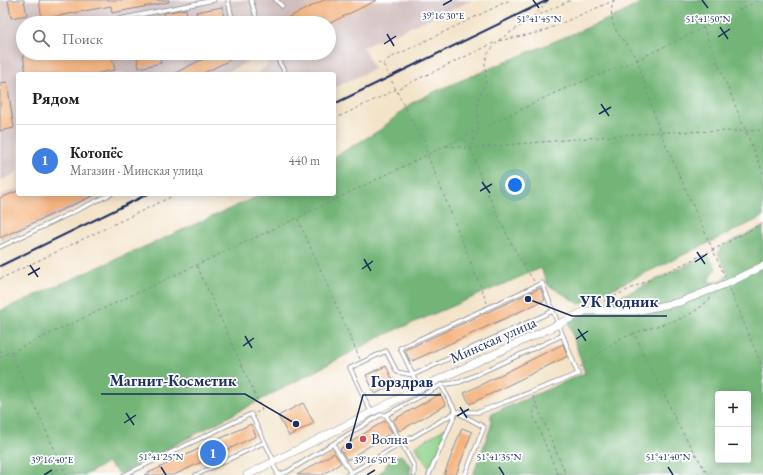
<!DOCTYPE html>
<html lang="ru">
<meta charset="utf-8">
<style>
body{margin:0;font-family:"EB Garamond",serif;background:#f2f2f2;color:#202124}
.controls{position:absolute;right:12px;bottom:12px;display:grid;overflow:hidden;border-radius:4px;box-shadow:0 2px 10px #0003}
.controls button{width:36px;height:36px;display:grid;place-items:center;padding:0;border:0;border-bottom:1px solid #e0e0e0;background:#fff;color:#202124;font:20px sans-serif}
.you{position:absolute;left:515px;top:185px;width:14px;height:14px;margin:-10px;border:3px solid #fff;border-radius:50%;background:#1a73e8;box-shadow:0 0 0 6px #1a73e833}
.badge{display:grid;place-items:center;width:26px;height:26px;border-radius:50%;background:#d1495b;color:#fff;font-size:13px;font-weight:700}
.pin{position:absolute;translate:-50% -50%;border:2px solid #fff;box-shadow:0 1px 4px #0006}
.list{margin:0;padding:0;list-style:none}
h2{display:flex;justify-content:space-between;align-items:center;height:52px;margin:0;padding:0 16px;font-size:17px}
h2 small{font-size:13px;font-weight:400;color:#757577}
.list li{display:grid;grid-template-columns:26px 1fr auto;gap:12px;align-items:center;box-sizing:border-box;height:72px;padding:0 16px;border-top:1px solid #e0e0e0}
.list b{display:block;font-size:15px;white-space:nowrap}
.list p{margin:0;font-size:13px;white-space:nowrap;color:#757577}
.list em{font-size:13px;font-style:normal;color:#757577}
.icon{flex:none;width:22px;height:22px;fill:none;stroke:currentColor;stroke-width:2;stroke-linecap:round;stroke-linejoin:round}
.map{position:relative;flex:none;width:763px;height:475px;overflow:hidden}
.search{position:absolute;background:#fff;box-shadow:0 2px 10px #0003;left:16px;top:16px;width:320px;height:44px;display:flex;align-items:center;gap:10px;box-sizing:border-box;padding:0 14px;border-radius:22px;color:#757577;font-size:15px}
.panel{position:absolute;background:#fff;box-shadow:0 2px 10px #0003;left:16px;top:72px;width:320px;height:124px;border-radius:4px}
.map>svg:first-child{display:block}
.industrial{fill:#d1bfbf;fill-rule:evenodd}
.green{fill:#8fd38b;stroke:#558174}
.forest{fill:#73b577;stroke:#47726a;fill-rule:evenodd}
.building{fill:#f5b37e}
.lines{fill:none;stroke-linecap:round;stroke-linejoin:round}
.service-casing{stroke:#878993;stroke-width:5}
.minor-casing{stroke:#878993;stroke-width:8}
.path{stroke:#878993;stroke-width:1;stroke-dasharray:3 3;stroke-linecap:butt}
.service{stroke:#fff;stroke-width:3.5}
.minor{stroke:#fff;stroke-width:7}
.rail{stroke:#1b2f5e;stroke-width:2}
.ticks{fill:none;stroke:#1b2f5e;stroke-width:1.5}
.poi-dot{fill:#d1495b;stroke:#fff;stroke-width:1.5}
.labels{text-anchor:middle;stroke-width:3.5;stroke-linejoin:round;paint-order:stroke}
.street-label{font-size:15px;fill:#1b2f5e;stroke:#fff}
.poi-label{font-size:15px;fill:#1b2f5e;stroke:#fff;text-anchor:start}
.ticks-label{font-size:10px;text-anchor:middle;fill:#1b2f5e;stroke:#fff;stroke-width:3.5;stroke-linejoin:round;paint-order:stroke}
.leader{fill:none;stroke:#1b2f5e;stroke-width:1.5}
.callout-dot{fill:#1b2f5e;stroke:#fff;stroke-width:1.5}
.callout-label{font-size:16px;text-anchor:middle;font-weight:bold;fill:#1b2f5e;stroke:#fff;stroke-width:3.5;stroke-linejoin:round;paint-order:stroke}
</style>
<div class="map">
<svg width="763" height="475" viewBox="0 0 763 475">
<rect width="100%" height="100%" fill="#fff"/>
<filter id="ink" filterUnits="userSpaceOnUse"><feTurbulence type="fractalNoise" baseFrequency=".025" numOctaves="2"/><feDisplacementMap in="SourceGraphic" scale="8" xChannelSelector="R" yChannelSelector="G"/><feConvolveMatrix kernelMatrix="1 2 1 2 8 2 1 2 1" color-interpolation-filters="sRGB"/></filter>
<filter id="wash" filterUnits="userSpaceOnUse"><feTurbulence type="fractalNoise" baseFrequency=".012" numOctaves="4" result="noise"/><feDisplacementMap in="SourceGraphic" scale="16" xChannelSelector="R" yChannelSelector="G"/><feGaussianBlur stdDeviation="0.9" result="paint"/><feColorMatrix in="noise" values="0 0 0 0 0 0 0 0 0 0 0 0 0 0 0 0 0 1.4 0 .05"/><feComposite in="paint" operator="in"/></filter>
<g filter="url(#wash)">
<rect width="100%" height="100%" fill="#f3e3c8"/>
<path class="industrial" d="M0,0H473L363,47L374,69L334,88V74H256L268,65L263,54L224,74H18V172L0,181ZM23,23H329V53H23Z
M18,188V194H106L0,241V196Z"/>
<path class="green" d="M446,428L430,469L415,446Z"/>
<path class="forest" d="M646,0H763V217L580,304L548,285L541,268L382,336L120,474L107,463L85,475H0V311L263,194H334V157L380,130L410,104L436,91L620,14Z
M763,227V475H473L491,426V414L585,373L568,321L708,255L716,268L708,282H721L728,274L718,253L722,246ZM718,394H748V460H718Z
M401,455L411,466L410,475H378L393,457Z"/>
<g id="blocks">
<path class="building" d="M8,0H24L27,15L11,18Z
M39,0H169V2L112,13L111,6L42,19Z
M324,0H377L330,23H277Z
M222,7L225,23H198L196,12Z
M186,9L188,21L166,23L164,13Z
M27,53H111L115,70L95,74H26L23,54Z
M136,53H159L161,63L139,68Z
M215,53H244L202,74H173Z
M7,82L14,128L0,131V83Z
M18,191V194H97L0,238V198Z
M540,288L545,300L410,362L405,350Z
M563,344L568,356L470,404L464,393Z
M386,366L395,384L375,394L366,375Z
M440,394L446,405L399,431L393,420Z
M303,403L314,423L289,436L278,416Z
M384,421L392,432L347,460L340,449Z
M251,424L256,436L174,475H144Z
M462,428L472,432L456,475H444Z
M334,453L341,463L322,475H297Z"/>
</g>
</g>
<g filter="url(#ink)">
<use href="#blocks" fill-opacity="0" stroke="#878993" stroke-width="1"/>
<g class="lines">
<g class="service-casing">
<path id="service" d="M228,0L233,23
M251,0L258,23
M276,0L282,6
M99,23L214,0
M274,53L286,74
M0,247L111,194
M371,412L350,368L386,351L397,372L413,375L553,311
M457,412L484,427L465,475
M386,415L414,466V475
M333,444L351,473
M272,463L279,475
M124,475L251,414L274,461
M196,475L265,442
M277,475L287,472L380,415H386L441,385L460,382L563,335
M347,475L456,412H479L578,374L542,283L400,348L413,375L418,389
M429,475L456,412L441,385"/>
</g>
<g class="minor-casing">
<path id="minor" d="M247,475L418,389L557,325L585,311H636L680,302L728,283L763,266"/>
</g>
<path class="path" d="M614,0C604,28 625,38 637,60L660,132L725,277
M533,17L549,0
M703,27L763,173
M499,40L532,18L571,0
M378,62L384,66L419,135L425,141L426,151L487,303
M383,64L388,59L510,0
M334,119L496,42
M446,146L470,148L660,132L746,131L763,130
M298,219L360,359
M197,266L262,410L256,413
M0,279L177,194
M534,281C513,251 498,216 483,183C478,171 476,159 470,148L478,130V98L486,83L485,63L487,55L498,41L541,32L615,0
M730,289L763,369
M598,304L713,250L763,223
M633,334C649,327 669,324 684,317C695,312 703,305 712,297
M0,350L2,355
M11,353L66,475
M0,357L297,218L559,91L637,60L760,0
M580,367L619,339L633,334L639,342L642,353L664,393L677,423L708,475
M533,396L566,475
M536,405L533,415L558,475
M45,475L61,468
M559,475L565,472"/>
<use href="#service" class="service"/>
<use href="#minor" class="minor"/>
<path class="rail" d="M334,104L548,0
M0,266L148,194"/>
</g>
</g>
<path class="ticks" d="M533,0L539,8M702,0L708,8M443,5L452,0M720,27L728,39M387,34L394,46M718,37L730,29M384,44L396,36M601,104L609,116M599,114L611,107M482,182L490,193M480,191L492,184M697,252L705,264M364,259L371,271M695,262L707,254M30,265L38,277M362,269L373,261M28,275L40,268M578,329L586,341M245,336L252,348M576,339L588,331M243,346L254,338M460,407L467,418M126,413L134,425M457,416L469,409M124,423L136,415M161,467L166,475M499,467L504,475M668,467L673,475M44,475L52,470M367,475L375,470"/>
<circle class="poi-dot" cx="363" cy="439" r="4"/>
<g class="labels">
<g class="street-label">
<text transform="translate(493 340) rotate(-24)" y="5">Минская улица</text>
</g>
<g class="poi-label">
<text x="371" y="444">Волна</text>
</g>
</g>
<g class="ticks-label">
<text x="443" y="19">39°16'30"E</text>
<text x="708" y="22">51°41'50"N</text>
<text x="539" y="22">51°41'45"N</text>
<text x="161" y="460">51°41'25"N</text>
<text x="499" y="460">51°41'35"N</text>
<text x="668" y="460">51°41'40"N</text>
<text x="52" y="463">39°16'40"E</text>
<text x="375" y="463">39°16'50"E</text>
</g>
<path class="leader" d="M528 299L572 316H667M296 424L245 394H101M349 446L363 395H441"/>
<g class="callout-dot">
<circle cx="528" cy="299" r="4"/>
<circle cx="296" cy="424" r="4"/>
<circle cx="349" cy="446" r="4"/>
</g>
<g class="callout-label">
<text x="619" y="307">УК Родник</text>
<text x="173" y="386">Магнит-Косметик</text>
<text x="402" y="387">Горздрав</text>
</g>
</svg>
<div class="controls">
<button>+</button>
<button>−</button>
</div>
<div class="you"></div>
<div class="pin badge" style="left:213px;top:453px;background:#3f7fe0">1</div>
<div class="search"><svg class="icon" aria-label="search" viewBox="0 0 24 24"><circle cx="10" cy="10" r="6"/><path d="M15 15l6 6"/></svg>Поиск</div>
<section class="panel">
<h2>Рядом<small></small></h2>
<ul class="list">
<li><span class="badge" style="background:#3f7fe0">1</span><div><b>Котопёс</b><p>Магазин · Минская улица</p></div><em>440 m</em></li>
</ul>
</section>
</div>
